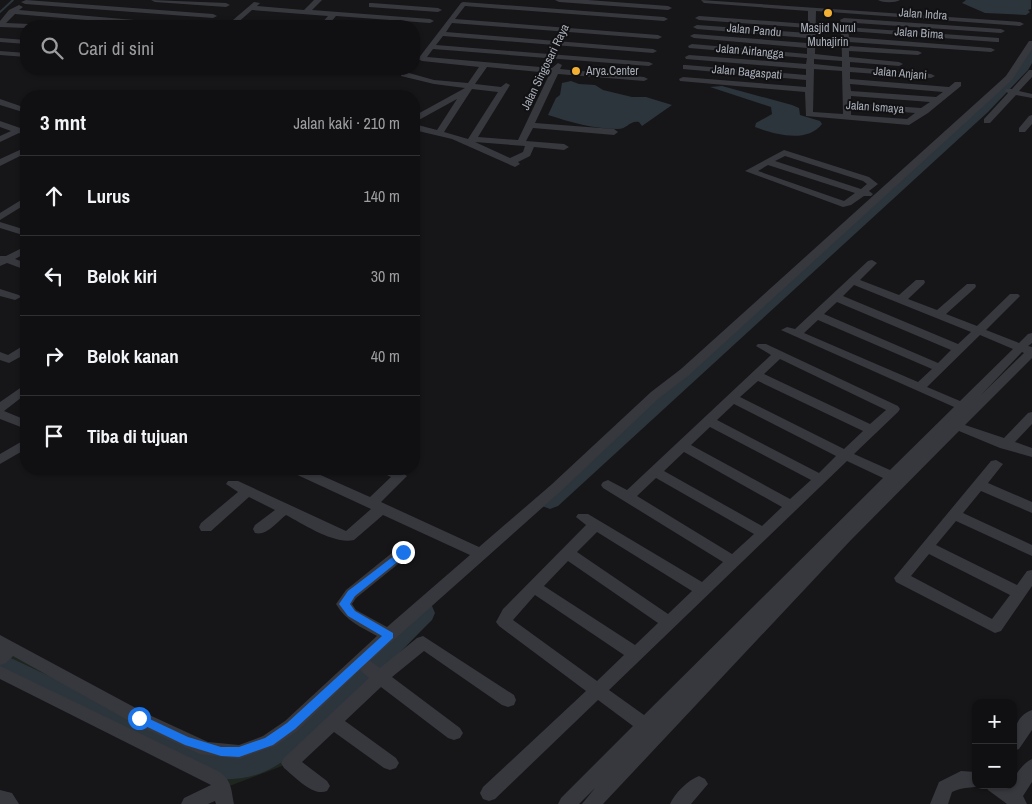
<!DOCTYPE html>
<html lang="id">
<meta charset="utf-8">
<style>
body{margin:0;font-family:"Archivo Narrow",sans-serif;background:#19191b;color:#f1f3f6}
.controls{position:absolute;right:15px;bottom:15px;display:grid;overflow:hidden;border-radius:10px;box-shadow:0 1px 4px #0004}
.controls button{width:45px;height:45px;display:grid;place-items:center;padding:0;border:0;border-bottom:1px solid #303032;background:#101012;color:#f1f3f6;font:25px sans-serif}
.stop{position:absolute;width:15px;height:15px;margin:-11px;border:4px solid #1a73e8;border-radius:50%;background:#fff}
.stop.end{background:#1a73e8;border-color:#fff;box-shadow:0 1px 5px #0008}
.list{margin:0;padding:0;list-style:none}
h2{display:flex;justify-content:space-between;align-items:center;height:65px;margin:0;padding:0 20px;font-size:21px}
h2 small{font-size:16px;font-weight:400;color:#9c9d9f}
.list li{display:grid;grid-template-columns:32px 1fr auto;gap:15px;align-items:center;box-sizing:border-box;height:80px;padding:0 20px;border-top:1px solid #303032}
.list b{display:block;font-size:19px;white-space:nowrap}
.list em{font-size:16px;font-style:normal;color:#9c9d9f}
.icon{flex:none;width:28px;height:28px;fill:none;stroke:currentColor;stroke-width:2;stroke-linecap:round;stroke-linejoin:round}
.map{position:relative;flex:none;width:1032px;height:804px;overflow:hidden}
.search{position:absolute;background:#101012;box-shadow:0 1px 4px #0004;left:20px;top:20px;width:400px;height:55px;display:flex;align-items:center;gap:12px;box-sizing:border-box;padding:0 18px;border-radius:20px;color:#9c9d9f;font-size:19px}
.panel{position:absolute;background:#101012;box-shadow:0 1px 4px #0004;left:20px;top:90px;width:400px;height:385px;border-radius:20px}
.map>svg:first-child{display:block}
.green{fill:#1e261f}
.water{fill:#2c353c}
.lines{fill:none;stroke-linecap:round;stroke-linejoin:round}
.stream{stroke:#2c353c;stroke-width:2}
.river{fill:#2c353c;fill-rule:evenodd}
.minor{fill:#37383d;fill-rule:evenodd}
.route{fill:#1a73e8}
.poi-dot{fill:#f2b134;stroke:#111113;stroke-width:2}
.labels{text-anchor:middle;stroke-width:4;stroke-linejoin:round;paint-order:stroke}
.far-street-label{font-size:12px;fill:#a8adb8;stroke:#111113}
.far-poi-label{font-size:12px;fill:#a8adb8;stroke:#111113}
</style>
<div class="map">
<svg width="1032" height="804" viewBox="0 0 1032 804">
<rect width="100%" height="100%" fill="#161618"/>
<path class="green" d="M1032,43V53L1026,65L827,253L408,626L368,668L380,678L290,763L224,788L0,672V641L221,752L269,741L996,88Z"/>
<path class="water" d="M966,0H1031V9L1028,10L1030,12L1026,15L985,13L962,3Z
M571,81L579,84L595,85L603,90L632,97H646L672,105L642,126L639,122C630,120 627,129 618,129C594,129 570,122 548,115L556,98L560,95L562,83Z
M722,86L792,105L799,108L800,115L820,121L822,124C807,144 773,134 755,127L756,123L772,114L771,107L710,87Z"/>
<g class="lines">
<path class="stream" d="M0,12L13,0"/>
<path class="river" d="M1032,49V63L1028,70L988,112L558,506L550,509L542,506L539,501L542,496L979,106L1007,78L1028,50Z
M423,604L432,606L435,613L432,620C398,654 364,689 329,721C310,739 290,760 266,771C246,780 223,782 203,775L0,675V653L216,754L240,755L249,752L279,733L354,667L414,606Z"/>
<path class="minor" d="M26,0L213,14L217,16L213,18L25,4L21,2Z
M151,0L226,3L230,5L226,7L155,2Z
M314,0H322L312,10L430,19L434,21L430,23L336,16L330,23L339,24L343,26H319L328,16L252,10L234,26H226L254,2L260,3L257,6L304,10Z
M555,0H588L668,6L672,8L668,10L559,2Z
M701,0L1020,22L1024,24L1020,26L816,11L815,54L842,57L841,29L845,27L999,38V42H996L848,31L849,37L991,48L995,50L991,52L849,42V46L918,51L922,53L918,55L849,51V57L899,62L903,64L899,66L850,62V67L931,74L935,76L931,78L850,72V79L949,87L955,82H961V86L928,113L909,125L806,116L805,92L680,81L679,79L683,77L806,87V80L683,69V65H686L806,75V69L686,59L685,57L689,55L806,64L807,58L689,48L688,46L692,44L807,54V48L694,38L690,36L694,34L807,43V38L697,29L693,27L697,25L808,33V28L699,20L695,18L699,16L808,24V11L704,3ZM814,59L842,61V67L814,64ZM814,69L842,71L843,114L813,112ZM850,84L943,92L936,97L851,91ZM851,96L930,102L921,108L851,103ZM851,108L915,113L907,119L851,115Z
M878,0H900C895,3 883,3 878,0Z
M463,2L664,17L668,19L664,21L465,6L455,19L658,35L662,37L658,39L452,23L446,32L653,49L657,51L653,53L443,36L436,45L649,62L653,64L649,66L433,49L427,57L552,68L558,63L562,65L560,69L644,77L648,79L644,81L558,74L535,123L614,129L618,132L614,135L533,128L526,141L564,144L569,147L564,150L534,147L530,156L518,162L520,164L515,167L452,139L414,130V124L437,130L457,99L417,121L414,122V116L465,88L434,84L401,76L402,69H410L409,73L434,80L468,83L479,67L422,61L418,59L461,3ZM487,67L550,73L518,140L478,137L510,85L506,83L501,87L475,84ZM472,89L498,92L468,139L444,132ZM475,142L525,146L523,152L510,158Z
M372,3L438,8L442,10L438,12L369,7V3Z
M19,5L23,7L19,10L181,24L185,26H157L15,14L6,23L30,24L34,26H26V28L0,27V21L9,10Z
M844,18L1001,29L1005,31L1001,33L841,22L840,20Z
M0,38L26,40V44L0,42Z
M1029,41H1032V49L1012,80L689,375L659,398L561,491L370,661L380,668L417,638L423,636L514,695L516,700L514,705L508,707L502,705L424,651L392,677L460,728L463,733L460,738L454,740L448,738L381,687L345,721L396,758L399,763L396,768L390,770L384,768L334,732L302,762L327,781L330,786L327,791C313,797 295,777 284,768L281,763L284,758L369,678L360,670L297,731L275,746L239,759L200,754L133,723L13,656L6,663L0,665V635L145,713L208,742L239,745L263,736L285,721L377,636C361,627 346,621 336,604L346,590L398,548H408L410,552L408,556L356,598L352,604L356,610L387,627L470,555L383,515L354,540C335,545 303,524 286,515C277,522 267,536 255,533L253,529L255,525L275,510L249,497L211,531H201L199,527L201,523L238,492L226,484L228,481H238L346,531L371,509L291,472L289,469H307L370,497L391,477L381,472L379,469H397L407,476L381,502L479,547L551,485L651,392L681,369L1006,76Z
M0,51L26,53V57L0,55Z
M1029,70H1032V77L1019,91L1032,94V98L1016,95L990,123H984V119L1008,93L1005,91L1006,89H1012Z
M0,99L26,108V113L0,105Z
M1032,115V124L1025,132H1019V128L1029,116Z
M0,121L26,130V136L19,133L0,142V136L11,131L0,127Z
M24,148L26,149V153L0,166V159Z
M784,150L869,177L878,184L869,191L873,194L871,196H864L851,205L843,207L745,171ZM785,156L863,181L867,184L861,189L775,161ZM768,165L855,193L844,201L758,171Z
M26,197V204L0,220V213Z
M0,222L26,230V236L0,228Z
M26,246V253L15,259L26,263V270L7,263L0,266V256H6Z
M872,260L877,263L860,280L899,295L916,280H924L925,282L924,284L908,299L937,310L967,284H975L976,286L975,288L946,314L977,326L1010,294H1018L1020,296L986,330L1019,343L1028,334L1032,333V343L1028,346L1032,347V358L965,425L1004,438L1028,413L1032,412V424L1015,442L1032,448V457L1000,448L959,431L850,541L603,804H582L595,788L579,804H558L561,798L633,726L598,700L495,799L489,801L483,799L480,793L483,787L586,691L499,626L496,622L503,609L586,525L576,517L578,514H588L702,582L723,562L603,488L601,485L603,482L608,480L627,490L771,355L756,346L758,344H766L898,406L900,409L898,412L854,454L890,470L954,407L781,330L787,327L795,329L868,261ZM854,285L971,332L958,344L843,296ZM837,302L951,350L938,363L824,314ZM818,320L932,369L918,382L804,333ZM980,335L1013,349L960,401L927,387ZM1022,352L1024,353L981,395ZM780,359L886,410L870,424L764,374ZM758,381L863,431L844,449L740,397ZM734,404L836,456L819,473L717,420ZM710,427L811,480L790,499L691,445ZM684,452L782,507L762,526L664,471ZM847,461L883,478L644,715L609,690ZM656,478L754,534L732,554L637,496ZM597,532L692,591L668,614L577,552ZM568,561L658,623L635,645L544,586ZM535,595L624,655L597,681L513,620Z
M0,289L19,295L21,297L15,300L0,296Z
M21,347L26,349V356H22L9,363L0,360V352L8,355Z
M26,384V394L4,411L26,420V429L0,419V402Z
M26,439V449L0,464V454Z
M996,460L1003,464L988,483L1032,502V513L981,491L963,513L1032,545V556L956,521L936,545L1017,585L1027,571L1032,570V586L1001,631L995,633L896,582L894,578L991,461ZM929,554L1010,595L992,619L911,576Z
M0,666L218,771C232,780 231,789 234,804H216L215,801L208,804H181L184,798L211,785L0,679Z
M1032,710V730L1019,749L1013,751C1013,735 1014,716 1032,710Z
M1032,759V782L1023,796L1027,804H1007L988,790L985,785H1013C1013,776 1023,763 1032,759Z
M961,771L976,772V785H982C971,789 964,786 952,792L948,804H930L939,782Z
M699,776L705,779L708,784L691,804H670C675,793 688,780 699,776Z
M0,790L12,793L19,804H0Z"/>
</g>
<path class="route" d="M403,549L406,550V555L355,596L350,604L355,611L393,633V638L295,729L273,745L239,757L221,756L185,745L135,721V715L139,714L188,737L221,747H239L265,738L287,723L382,636L348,616L339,604L348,591Z"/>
<g class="poi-dot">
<circle cx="828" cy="13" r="5"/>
<circle cx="576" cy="71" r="5"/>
</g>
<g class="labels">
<g class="far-street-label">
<text transform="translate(923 14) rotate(4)" y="4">Jalan Indra</text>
<text transform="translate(754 30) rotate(5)" y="4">Jalan Pandu</text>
<text transform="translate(919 33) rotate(4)" y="4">Jalan Bima</text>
<text transform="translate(750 51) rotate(5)" y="4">Jalan Airlangga</text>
<text transform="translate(545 67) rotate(-64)" y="4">Jalan Singosari Raya</text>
<text transform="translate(747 72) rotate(5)" y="4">Jalan Bagaspati</text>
<text transform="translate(900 73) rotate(5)" y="4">Jalan Anjani</text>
<text transform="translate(875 107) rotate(4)" y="4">Jalan Ismaya</text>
</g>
<g class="far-poi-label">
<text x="828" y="32">Masjid Nurul<tspan x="828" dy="14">Muhajirin</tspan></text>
<text x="586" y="75" text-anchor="start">Arya.Center</text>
</g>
</g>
</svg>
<div class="controls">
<button>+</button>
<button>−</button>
</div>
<div class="stop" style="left:139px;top:718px"></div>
<div class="stop end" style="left:403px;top:552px"></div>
<div class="search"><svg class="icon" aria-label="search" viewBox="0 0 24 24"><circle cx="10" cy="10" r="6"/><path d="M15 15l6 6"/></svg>Cari di sini</div>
<section class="panel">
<h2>3 mnt<small>Jalan kaki · 210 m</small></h2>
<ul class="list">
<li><svg class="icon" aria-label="ahead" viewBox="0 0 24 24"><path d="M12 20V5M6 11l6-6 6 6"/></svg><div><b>Lurus</b></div><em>140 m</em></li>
<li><svg class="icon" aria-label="left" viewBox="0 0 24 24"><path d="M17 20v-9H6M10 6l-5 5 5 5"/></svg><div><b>Belok kiri</b></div><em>30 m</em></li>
<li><svg class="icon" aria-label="right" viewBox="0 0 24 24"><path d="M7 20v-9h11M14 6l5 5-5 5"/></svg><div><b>Belok kanan</b></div><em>40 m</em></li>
<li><svg class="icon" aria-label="arrive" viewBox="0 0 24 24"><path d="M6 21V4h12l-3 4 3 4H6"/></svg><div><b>Tiba di tujuan</b></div></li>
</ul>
</section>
</div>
